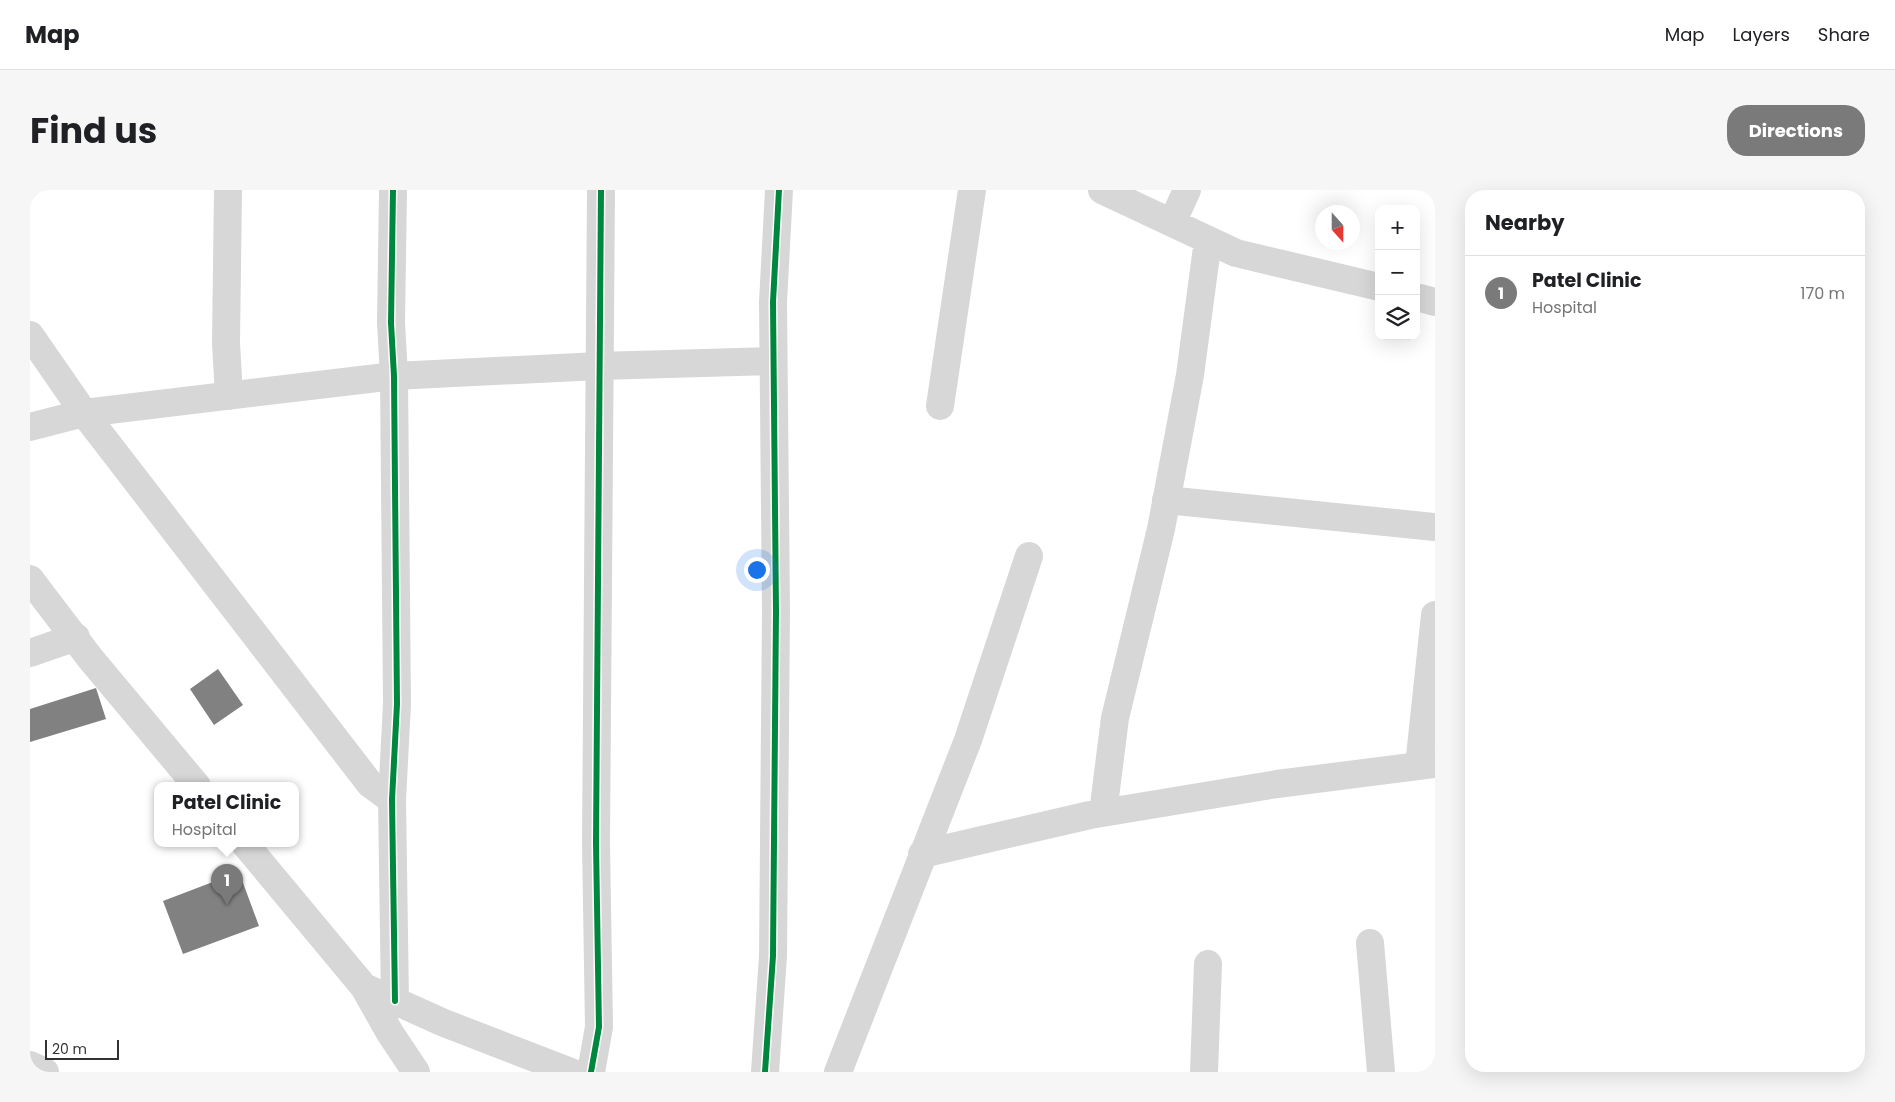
<!DOCTYPE html>
<meta charset="utf-8">
<style>
body{margin:0;font-family:Poppins,sans-serif;background:#f6f6f6;color:#202124}
.controls{position:absolute;right:15px;top:15px;display:grid;overflow:hidden;border-radius:10px;box-shadow:0 5px 20px #0002}
.controls button{width:45px;height:45px;display:grid;place-items:center;padding:0;border:0;border-bottom:1px solid #e0e0e0;background:#fff;color:#202124;font:25px sans-serif}
.compass{position:absolute;left:1285px;top:15px;width:45px;height:45px;border-radius:50%;background:#fff;box-shadow:0 5px 20px #0002;rotate:159deg}
.scale{position:absolute;left:15px;bottom:12px;width:74px;box-sizing:border-box;padding-left:5px;border:2px solid #333;border-top:0;font-size:14px;line-height:18px;white-space:nowrap;color:#333;-webkit-text-stroke:4px #fff;paint-order:stroke}
.you{position:absolute;left:726px;top:379px;width:18px;height:18px;margin:-12px;border:4px solid #fff;border-radius:50%;background:#1a73e8;box-shadow:0 0 0 8px #1a73e833}
.badge{display:grid;place-items:center;width:32px;height:32px;border-radius:50%;background:#7a7a7a;color:#fff;font-size:16px;font-weight:700}
.pin{position:absolute;translate:-50% -41px;filter:drop-shadow(0 1px 2px #0008)}
.pin::after{content:'';position:absolute;top:26px;width:18px;height:15px;background:inherit;clip-path:polygon(0 0,100% 0,50% 100%)}
.popup{position:absolute;left:124px;top:592px;width:145px;height:65px;box-sizing:border-box;display:grid;place-content:center;border-radius:10px;background:#fff;filter:drop-shadow(0 1px 4px #0005);font-size:16px;white-space:nowrap;color:#757577}
.popup b{font-size:19px;color:#202124}
.popup::after{content:'';position:absolute;left:50%;top:100%;margin-left:-10px;border:10px solid transparent;border-top-color:#fff}
.list{margin:0;padding:0;list-style:none}
h2{display:flex;justify-content:space-between;align-items:center;height:65px;margin:0;padding:0 20px;font-size:21px}
h2 small{font-size:16px;font-weight:400;color:#757577}
.list li{display:grid;grid-template-columns:32px 1fr auto;gap:15px;align-items:center;box-sizing:border-box;height:75px;padding:0 20px;border-top:1px solid #e0e0e0}
.list b{display:block;font-size:19px;white-space:nowrap}
.list p{margin:0;font-size:16px;white-space:nowrap;color:#757577}
.list em{font-size:16px;font-style:normal;color:#757577}
.icon{flex:none;width:28px;height:28px;fill:none;stroke:currentColor;stroke-width:2;stroke-linecap:round;stroke-linejoin:round}
.map{position:relative;flex:none;width:1405px;height:882px;overflow:hidden;border-radius:20px}
header{display:flex;align-items:center;gap:30px;box-sizing:border-box;height:70px;padding:0 25px;background:#fff;border-bottom:1px solid #e0e0e0}
header strong{font-size:24px}
nav{display:flex;gap:28px;margin-inline-start:auto;font-size:18px}
.intro{display:flex;align-items:center;justify-content:space-between;box-sizing:border-box;height:120px;padding:0 30px}
h1{margin:0;font-size:35px}
.button{padding:12px 22px;border-radius:20px;background:#7a7a7a;color:#fff;font-size:18px;font-weight:700}
main{display:flex;gap:30px;padding:0 30px}
aside{flex:1;background:#fff;border-radius:20px;box-shadow:0 5px 20px #0002}
.map>svg:first-child{display:block}
.building{fill:#818181}
.lines{fill:none;stroke-linecap:round;stroke-linejoin:round}
.minor{stroke:#d7d7d7;stroke-width:28}
.cycleway-casing{stroke:#fff;stroke-width:9}
.cycleway{stroke:#00873e;stroke-width:6}
</style>
<header>
<strong>Map</strong>
<nav><a>Map</a><a>Layers</a><a>Share</a></nav>
</header>
<div class="intro"><h1>Find us</h1><a class="button">Directions</a></div>
<main>
<div class="map">
<svg width="1405" height="882" viewBox="0 0 1405 882">
<rect width="100%" height="100%" fill="#fff"/>
<path class="building" d="M188,479L213,515L184,535L160,499Z
M66,498L76,529L0,552V519Z
M209,682L229,736L153,764L133,711Z"/>
<g class="lines">
<path class="minor" d="M198,0L196,153L199,206
M363,0L361,133L364,186L367,514L362,610L365,811
M1072,0L1206,63L1349,97
M1142,33L1157,0
M1386,107L1405,112
M0,145L54,223L340,594L362,610
M910,216L942,0
M0,237L54,223L364,186L569,176L743,171
M1136,310L1405,337
M0,389L60,468L167,596
M0,463L46,447
M1389,576L1405,425
M1073,623L1085,528L1131,339L1160,185L1178,50
M215,654L334,797L414,833L541,882
M892,664L1060,625L1247,594L1405,574
M1340,753L1351,882
M334,797L360,843L386,882
M0,875L15,882
M561,882L569,837L566,653L571,0
M735,882L743,766L746,421L743,112L749,0
M808,882L938,550L999,366
M1174,882L1178,774"/>
<g class="cycleway-casing">
<path id="cycleway" d="M363,0L361,133L364,186L367,514L362,610L365,811
M561,882L569,837L566,653L571,0
M735,882L743,766L746,421L743,112L749,0"/>
</g>
<use href="#cycleway" class="cycleway"/>
</g>
</svg>
<div class="controls">
<button>+</button>
<button>−</button>
<button><svg class="icon" aria-label="layers" viewBox="0 0 24 24"><path d="M12 4l9 5-9 5-9-5zM3 14l9 5 9-5"/></svg></button>
</div>
<svg class="compass" viewBox="-18 -18 36 36"><path d="M0-13l5 13h-10z" fill="#e53935"/><path d="M0 13l5-13h-10z" fill="#757577"/></svg>
<div class="scale">20 m</div>
<div class="you"></div>
<div class="pin badge" style="left:197px;top:715px">1</div>
<div class="popup"><b>Patel Clinic</b>Hospital</div>
</div>
<aside>
<h2>Nearby<small></small></h2>
<ul class="list">
<li><span class="badge">1</span><div><b>Patel Clinic</b><p>Hospital</p></div><em>170 m</em></li>
</ul>
</aside>
</main>
